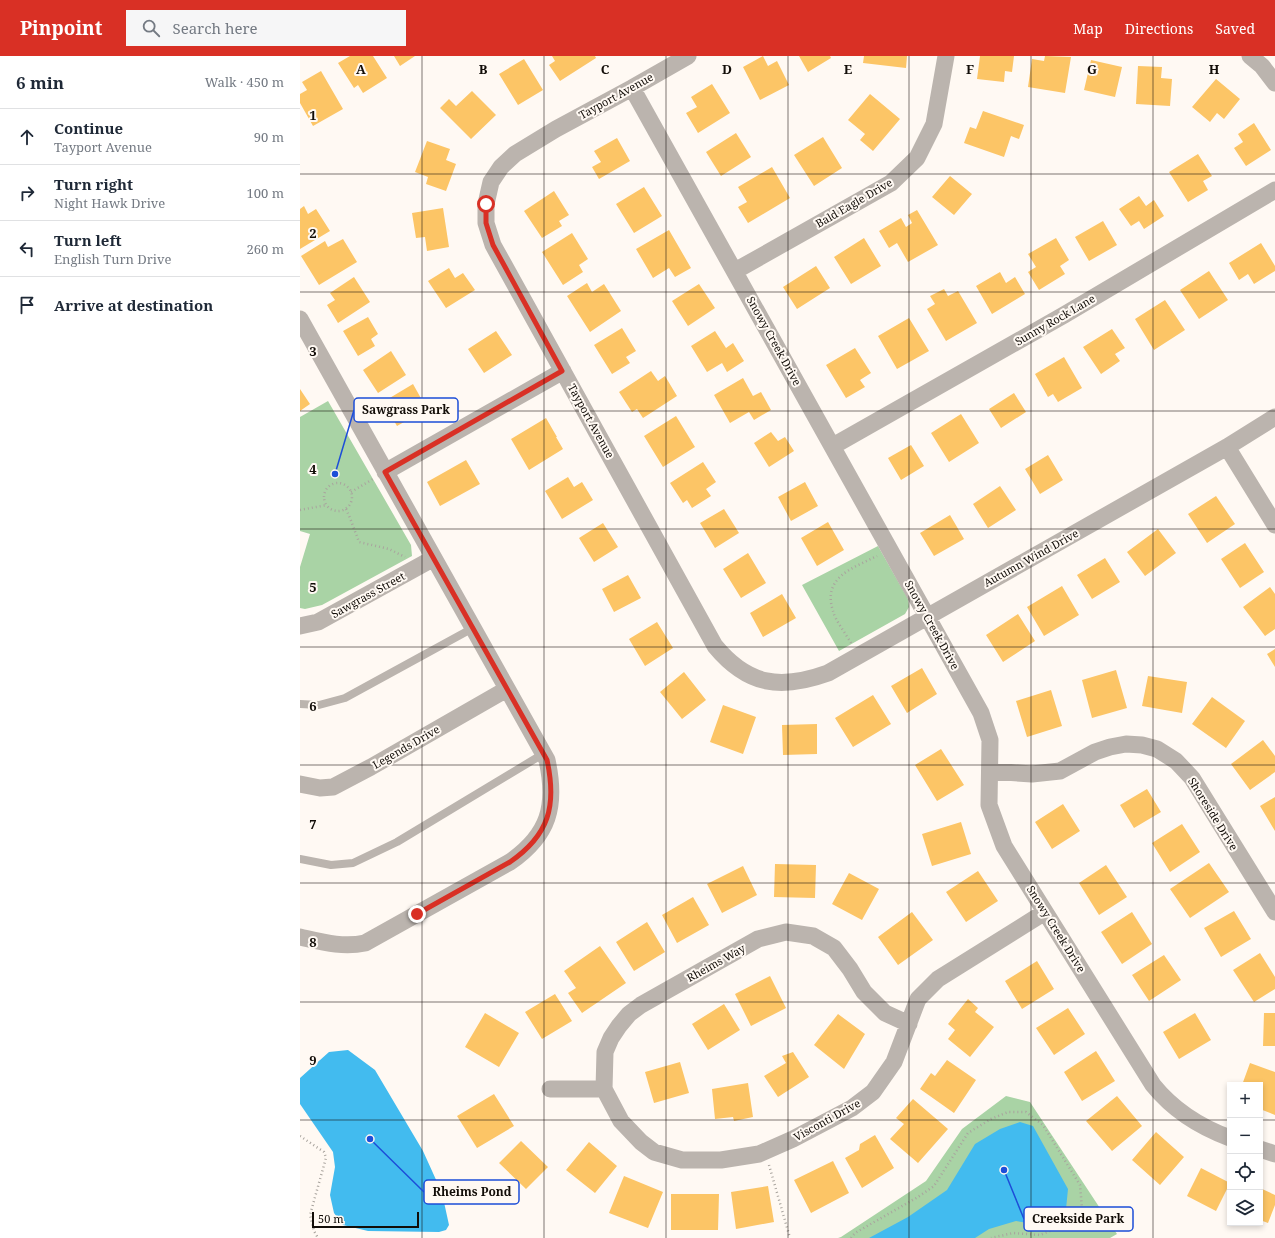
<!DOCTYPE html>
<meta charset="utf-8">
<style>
body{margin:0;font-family:"Noto Serif",serif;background:#f6f6f7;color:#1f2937}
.controls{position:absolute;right:12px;bottom:12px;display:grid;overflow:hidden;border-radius:0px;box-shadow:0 2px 6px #0003}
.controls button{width:36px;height:36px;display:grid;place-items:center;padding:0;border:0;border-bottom:1px solid #e0e1e3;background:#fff;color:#1f2937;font:20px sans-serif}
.scale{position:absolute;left:12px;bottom:10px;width:107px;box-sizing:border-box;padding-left:4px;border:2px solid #120d08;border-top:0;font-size:11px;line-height:14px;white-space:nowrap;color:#120d08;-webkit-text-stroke:3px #fff9f3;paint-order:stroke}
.stop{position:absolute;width:12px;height:12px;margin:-9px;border:3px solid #d93025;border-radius:50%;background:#fff}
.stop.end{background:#d93025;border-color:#fff;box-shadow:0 1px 4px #0008}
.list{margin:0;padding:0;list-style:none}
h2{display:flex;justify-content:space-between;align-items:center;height:52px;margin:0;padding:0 16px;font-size:17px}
h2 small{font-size:13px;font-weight:400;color:#747a83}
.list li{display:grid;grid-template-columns:26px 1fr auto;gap:12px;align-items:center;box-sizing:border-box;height:56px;padding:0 16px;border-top:1px solid #e0e1e3}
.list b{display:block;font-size:15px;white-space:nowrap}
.list p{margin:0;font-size:13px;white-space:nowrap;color:#747a83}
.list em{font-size:13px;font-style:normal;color:#747a83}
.icon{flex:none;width:22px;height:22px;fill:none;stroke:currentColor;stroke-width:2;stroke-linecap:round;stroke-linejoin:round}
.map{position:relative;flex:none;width:975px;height:1182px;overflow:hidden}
header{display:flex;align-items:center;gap:24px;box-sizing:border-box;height:56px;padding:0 20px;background:#d93025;color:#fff}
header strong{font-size:19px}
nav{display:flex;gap:22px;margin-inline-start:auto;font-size:14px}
.search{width:280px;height:36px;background:#f6f6f7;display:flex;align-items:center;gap:10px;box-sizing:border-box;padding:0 14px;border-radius:0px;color:#747a83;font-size:15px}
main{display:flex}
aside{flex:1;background:#fff}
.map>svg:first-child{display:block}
.green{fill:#a9d3a5}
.water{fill:#42bbef}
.building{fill:#fcc566}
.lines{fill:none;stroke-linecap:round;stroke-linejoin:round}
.path{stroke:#a9a49e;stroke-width:2.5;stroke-dasharray:1 3;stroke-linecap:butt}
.service{stroke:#bbb4ae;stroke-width:8}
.minor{stroke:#bbb4ae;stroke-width:17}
.route{stroke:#d93025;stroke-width:5}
.grid{fill:none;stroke:#120d08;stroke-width:1;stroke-opacity:0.55}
.labels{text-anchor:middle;stroke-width:4;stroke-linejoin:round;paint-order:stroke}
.street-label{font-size:11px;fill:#120d08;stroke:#fff9f3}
.grid-label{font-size:13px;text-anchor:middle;font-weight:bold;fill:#120d08;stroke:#fff9f3;stroke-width:4;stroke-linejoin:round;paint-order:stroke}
.leader{fill:none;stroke:#1d4ed8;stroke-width:1.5}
.callout-dot{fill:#1d4ed8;stroke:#fff9f3;stroke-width:1.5}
.callout{fill:#fff9f3;stroke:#1d4ed8;stroke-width:1.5}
.callout-label{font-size:12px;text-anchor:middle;font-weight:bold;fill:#120d08}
</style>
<header>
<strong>Pinpoint</strong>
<div class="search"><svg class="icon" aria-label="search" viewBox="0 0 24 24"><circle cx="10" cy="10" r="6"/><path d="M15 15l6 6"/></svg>Search here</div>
<nav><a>Map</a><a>Directions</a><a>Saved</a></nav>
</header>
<main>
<aside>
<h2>6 min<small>Walk · 450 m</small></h2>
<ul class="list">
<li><svg class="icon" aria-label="ahead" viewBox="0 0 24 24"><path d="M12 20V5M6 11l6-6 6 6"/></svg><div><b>Continue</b><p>Tayport Avenue</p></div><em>90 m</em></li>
<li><svg class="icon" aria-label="right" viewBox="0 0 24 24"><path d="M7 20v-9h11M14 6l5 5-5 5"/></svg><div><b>Turn right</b><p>Night Hawk Drive</p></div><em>100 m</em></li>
<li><svg class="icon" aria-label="left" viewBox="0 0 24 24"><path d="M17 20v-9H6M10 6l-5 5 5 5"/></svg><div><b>Turn left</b><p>English Turn Drive</p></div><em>260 m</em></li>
<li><svg class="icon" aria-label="arrive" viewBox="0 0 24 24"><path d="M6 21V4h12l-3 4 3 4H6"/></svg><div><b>Arrive at destination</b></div></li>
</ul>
</aside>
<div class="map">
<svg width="975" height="1182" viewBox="0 0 975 1182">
<rect width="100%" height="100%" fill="#fff9f3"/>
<path class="green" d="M28,345L111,489L112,500L22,549L5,553L0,552V511L10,478L0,475V361Z
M578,490L608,543L609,551L605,558L539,595L502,529Z
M706,1040L730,1046L817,1178L810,1182H538L541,1181L626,1125L662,1073Z"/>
<path class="water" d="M48,994L75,1014L123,1095L142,1137L149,1169L146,1174L139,1176L68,1175L43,1169L34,1157L30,1139L35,1111L33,1096L0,1048V1022L29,996Z
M720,1066L733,1070L768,1133L766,1153L750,1165L733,1168L716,1165L689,1173L675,1182H569L608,1161L647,1134L675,1088L700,1073Z"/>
<path class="building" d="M50,0H73L87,22L63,37L58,29L54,32L38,7Z
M94,0H115L100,10Z
M252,0H295L296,2L260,25L249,9L255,5Z
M463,0L468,10L477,5L489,29L460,44L443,11Z
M499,0H530L531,2L508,16Z
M564,0H607L606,12L563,7Z
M680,0H714L712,16L705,15L704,26L677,23Z
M745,0L771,1L765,37L728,31L732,3L744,5Z
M224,3L243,34L218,49L199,18Z
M791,4L822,11L815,41L784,34Z
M838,10L862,11L861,22L872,23L870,50L836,48Z
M21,15L43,53L13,70L0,47V38L7,34L2,26Z
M916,23L940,43L924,63L917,57L910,66L892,51Z
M412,28L430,57L398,77L386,57L397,51L391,41Z
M172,35L196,59L171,83L140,52L149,43L156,50Z
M570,38L600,63L573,95L560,84L565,78L548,64Z
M683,55L724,69L719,83L711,80L704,101L664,87L670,71L676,73Z
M954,67L971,94L946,110L934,92L943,86L938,78Z
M436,77L451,101L421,120L406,96Z
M523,81L542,112L514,130L494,99Z
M317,82L330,105L299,123L292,111L301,106L294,95Z
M127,85L150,93L146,104L156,108L146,135L126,128L128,121L115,116Z
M898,98L912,120L903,125L908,134L888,146L869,116Z
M472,111L490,142L448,167L438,151L447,146L438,131Z
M650,120L672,138L654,159L632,141Z
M344,131L362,160L334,177L316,148Z
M254,135L269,159L259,165L262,170L242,182L224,155Z
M839,140L846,150L854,144L864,160L844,173L839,165L831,170L819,153Z
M4,150L8,158L16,153L30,175L0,193V153Z
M143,152L149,191L127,195L125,181L116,182L112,157Z
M617,154L638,189L608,206L597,187L589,192L579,175L601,162L606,171L612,167L608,159Z
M803,165L817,189L789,205L775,181Z
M369,174L391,212L375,221L369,212L353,222L336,193Z
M272,177L288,203L279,209L283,216L263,229L242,196Z
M564,182L581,210L551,228L534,201Z
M756,182L769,204L760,210L765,218L739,234L728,216L736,211L728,198Z
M43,183L57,206L19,229L1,200L25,185L28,191Z
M961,187L975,210V215L954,228L948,218L939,224L929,207Z
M516,210L530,232L497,253L483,231Z
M149,212L155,222L163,217L175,234L146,252L128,225Z
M909,215L928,244L899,263L880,234Z
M700,216L706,227L715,221L725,238L692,258L676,230Z
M54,221L70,246L38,267L27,249L35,244L30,237Z
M287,227L292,236L304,228L321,255L290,276L267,240Z
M399,228L415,252L388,270L372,245Z
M644,233L648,240L658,235L677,267L646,285L627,253L635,248L630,240Z
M865,244L885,274L854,294L835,263Z
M68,261L78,278L71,283L75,290L58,300L43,275Z
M609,262L629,295L597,313L578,280Z
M322,272L336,295L326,301L330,307L312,318L294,289Z
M812,273L825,292L815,298L820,305L801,318L783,291Z
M196,275L212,299L184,317L168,293Z
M415,275L426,292L433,287L444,305L427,316L422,307L407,316L391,290Z
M555,292L571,317L560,324L565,331L546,342L526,309Z
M91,295L106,319L78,337L63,314Z
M764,301L782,332L758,346L753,338L748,341L735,318Z
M351,315L358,325L365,320L377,340L343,362L337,353L332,356L319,336Z
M443,322L453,340L461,336L471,354L454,364L449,356L430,367L414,339Z
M113,328L127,353L97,370L83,346Z
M0,333L10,348L0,355Z
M714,337L726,356L701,372L689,353Z
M661,358L679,387L649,406L631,377Z
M376,360L395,391L363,411L344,380Z
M246,362L257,381H256L263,393L229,414L211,383Z
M471,376L478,385L485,381L494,395L469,411L454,387Z
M611,389L624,410L601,424L588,402Z
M748,399L763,424L740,438L725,413Z
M166,404L180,428L140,450L127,426Z
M403,406L416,426L406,433L411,440L392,452L387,444L383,447L370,427Z
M268,421L274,431L282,426L293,444L262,463L245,435Z
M505,426L518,450L491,465L478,441Z
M700,430L716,454L688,472L673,448Z
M916,440L935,468L907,487L888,458Z
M424,453L439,477L415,492L400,467Z
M650,459L664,483L634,500L620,477Z
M528,466L544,494L517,510L501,482Z
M303,467L318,491L294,506L279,482Z
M858,473L876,497L845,520L827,496Z
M945,487L964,516L940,532L921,503Z
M448,497L466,527L441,542L423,513Z
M805,502L820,526L792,543L777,519Z
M328,519L341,542L314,556L302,533Z
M762,530L779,559L744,580L727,551Z
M970,531L975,538V573L965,580L943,551Z
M482,538L496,562L463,581L450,557Z
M718,558L735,585L703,606L686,579Z
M357,566L373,592L345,610L329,583Z
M975,593V611L967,598Z
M622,612L637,638L607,657L591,630Z
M816,614L827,652L792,662L782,624Z
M384,616L406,644L382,663L360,636Z
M848,620L887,626L882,657L842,650Z
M751,634L762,670L727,681L716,645Z
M573,639L591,668L553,691L535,662Z
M912,641L945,665L926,692L892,668Z
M423,649L456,661L443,698L410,686Z
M517,668V698L483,699L482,669Z
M963,684L975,700V716L950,734L931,708Z
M641,693L664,729L637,745L615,709Z
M847,733L861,756L834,772L820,749Z
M975,741V775L960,750Z
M763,748L780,775L752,793L735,766Z
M661,766L671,798L632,810L622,778Z
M882,768L900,796L870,816L852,787Z
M909,807L929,836L890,862L870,833Z
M475,808L516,809L515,842L474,841Z
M806,809L827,841L799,859L779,827Z
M443,810L457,839L422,857L407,828Z
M678,815L698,845L666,866L646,836Z
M549,817L579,833L562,864L532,848Z
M393,841L409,869L377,887L362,859Z
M934,855L951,883L921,901L904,872Z
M612,856L633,884L598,909L578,881Z
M832,856L852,888L822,908L801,876Z
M347,866L365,896L334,915L316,886Z
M300,890L326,927L282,957L268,937L276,932L264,915Z
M960,897L975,921V933L954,946L933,914Z
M864,899L881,924L849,945L832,919Z
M737,905L754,933L722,953L705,925Z
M470,920L486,952L451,970L435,938Z
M255,938L272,965L242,983L225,956Z
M668,943L678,952L675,956L694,971L670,1001L648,983L655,974L648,968Z
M424,948L440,974L408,994L392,968Z
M768,952L785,978L754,999L736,972Z
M185,957L219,977L199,1011L165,991Z
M895,957L911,984L879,1003L863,976Z
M964,957H975V990H963Z
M538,958L565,978L544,1013L514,989Z
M796,995L815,1025L782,1045L764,1016Z
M493,996L509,1021L478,1041L464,1020L486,1007L482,1000Z
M647,1004L676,1024L654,1057L620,1033L631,1017L635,1020Z
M380,1006L389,1037L354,1047L345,1016Z
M950,1007L975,1016V1059L960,1053V1029H942Z
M448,1027L453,1061L434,1065L433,1061L415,1063L412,1033Z
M194,1038L214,1070L177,1092L157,1060Z
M817,1040L842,1070L812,1095L786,1065Z
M613,1043L648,1073L618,1107L590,1083L604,1068L596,1062Z
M856,1076L884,1101L860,1129L832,1104Z
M575,1079L594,1112L562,1132L545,1102L559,1094L560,1088Z
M221,1085L248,1111L226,1133L199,1107Z
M289,1086L317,1110L295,1137L266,1114Z
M533,1105L549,1137L511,1157L494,1124Z
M901,1112L930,1127L916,1155L887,1140Z
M324,1120L363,1136L348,1172L309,1157Z
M468,1130L474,1166L436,1173L431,1136Z
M960,1132L975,1139V1149L968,1167L960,1164Z
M371,1138H419L418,1174H371Z"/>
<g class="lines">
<path class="path" d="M24 441a14 14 0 1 1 28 0a14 14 0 1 1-28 0Z
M51,436L73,423
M46,453L50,462L59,486L89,493L105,501
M0,454L27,449
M551,587C546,578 535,564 533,555C522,521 553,512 577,500
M0,1080L24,1096L26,1102L10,1159L14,1175L18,1182
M469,1109L490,1182
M551,1182L555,1177L618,1141L634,1130L668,1077L691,1063L708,1056H726L743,1069L780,1129L782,1153L767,1168L740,1179L713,1177L691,1182"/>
<path class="service" d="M0,648L19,649L45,642L173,572
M0,803L31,809L53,807L97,786L243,698"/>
<path class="minor" d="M388,0L332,32L256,73L215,98L201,111L191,126L186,148V167L193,189L415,590C448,630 481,634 528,617L927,391L975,361
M950,0L962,10L975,27
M332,32L681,657L690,684L689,749L704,790L853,1029C874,1055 900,1071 930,1082
M435,215L591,127L617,102L634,68L646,0
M0,263L247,704C257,750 249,779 210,806L65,887C43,892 22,886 0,881
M533,390L764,259L975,134
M927,391L975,469
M85,416L263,315
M0,570L18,566L134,502
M690,715L732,718L760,715L795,696L810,691L826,688L842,689L857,693L876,705L892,722L975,856
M0,728L20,732L33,731L71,711L207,633
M609,968L585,957L564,936L550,913L534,892L513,880L486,876L458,883L341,949L329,958L319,970L311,982L305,996L304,1033L321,1065L341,1086L354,1096L382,1104H421L459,1098L493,1083L552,1052L573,1036L594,1006L618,943L638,923L745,856
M250,1033H304
M960,1093L975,1098"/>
</g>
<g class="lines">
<path class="route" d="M117,858L210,806C249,779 257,750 247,704L85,416L262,315L193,189L186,167V148"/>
</g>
<path class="grid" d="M122,0V1182M244,0V1182M366,0V1182M488,0V1182M609,0V1182M731,0V1182M853,0V1182M0,118H975M0,236H975M0,355H975M0,473H975M0,591H975M0,709H975M0,827H975M0,946H975M0,1064H930M960,1064H975"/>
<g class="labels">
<g class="street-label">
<text transform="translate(316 40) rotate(-29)" y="4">Tayport Avenue</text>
<text transform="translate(554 147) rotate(-30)" y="4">Bald Eagle Drive</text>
<text transform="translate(755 264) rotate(-30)" y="4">Sunny Rock Lane</text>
<text transform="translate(474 285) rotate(61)" y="4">Snowy Creek Drive</text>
<text transform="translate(291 365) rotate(61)" y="4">Tayport Avenue</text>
<text transform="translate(731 502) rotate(-29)" y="4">Autumn Wind Drive</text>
<text transform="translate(68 539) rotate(-29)" y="4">Sawgrass Street</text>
<text transform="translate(632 569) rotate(61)" y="4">Snowy Creek Drive</text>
<text transform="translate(106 691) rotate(-30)" y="4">Legends Drive</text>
<text transform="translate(913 758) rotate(58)" y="4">Shoreside Drive</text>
<text transform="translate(756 873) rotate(58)" y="4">Snowy Creek Drive</text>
<text transform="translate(416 907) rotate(-29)" y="4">Rheims Way</text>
<text transform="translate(527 1064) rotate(-29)" y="4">Visconti Drive</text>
</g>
</g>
<g class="grid-label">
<text x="61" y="18">A</text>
<text x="183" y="18">B</text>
<text x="305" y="18">C</text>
<text x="427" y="18">D</text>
<text x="548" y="18">E</text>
<text x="670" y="18">F</text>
<text x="792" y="18">G</text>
<text x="914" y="18">H</text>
<text x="13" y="64">1</text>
<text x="13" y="182">2</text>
<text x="13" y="300">3</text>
<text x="13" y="418">4</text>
<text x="13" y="536">5</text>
<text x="13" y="655">6</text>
<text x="13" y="773">7</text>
<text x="13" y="891">8</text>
<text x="13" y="1009">9</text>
</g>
<path class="leader" d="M35 418L54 354M70 1083L124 1136M704 1114L724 1163"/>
<g class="callout-dot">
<circle cx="35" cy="418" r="4"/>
<circle cx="70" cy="1083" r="4"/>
<circle cx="704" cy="1114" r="4"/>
</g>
<g class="callout">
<rect x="54" y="342" width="104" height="24" rx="4"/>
<rect x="124" y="1124" width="95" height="24" rx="4"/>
<rect x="724" y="1151" width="109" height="24" rx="4"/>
</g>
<g class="callout-label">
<text x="106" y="358">Sawgrass Park</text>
<text x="172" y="1140">Rheims Pond</text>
<text x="778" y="1167">Creekside Park</text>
</g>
</svg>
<div class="controls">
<button>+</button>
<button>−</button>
<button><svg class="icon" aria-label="locate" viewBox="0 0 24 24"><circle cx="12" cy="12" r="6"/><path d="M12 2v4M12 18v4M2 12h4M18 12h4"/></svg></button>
<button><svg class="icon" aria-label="layers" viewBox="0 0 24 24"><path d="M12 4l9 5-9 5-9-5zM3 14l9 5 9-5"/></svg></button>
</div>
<div class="scale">50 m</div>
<div class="stop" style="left:186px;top:148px"></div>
<div class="stop end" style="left:117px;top:858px"></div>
</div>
</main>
